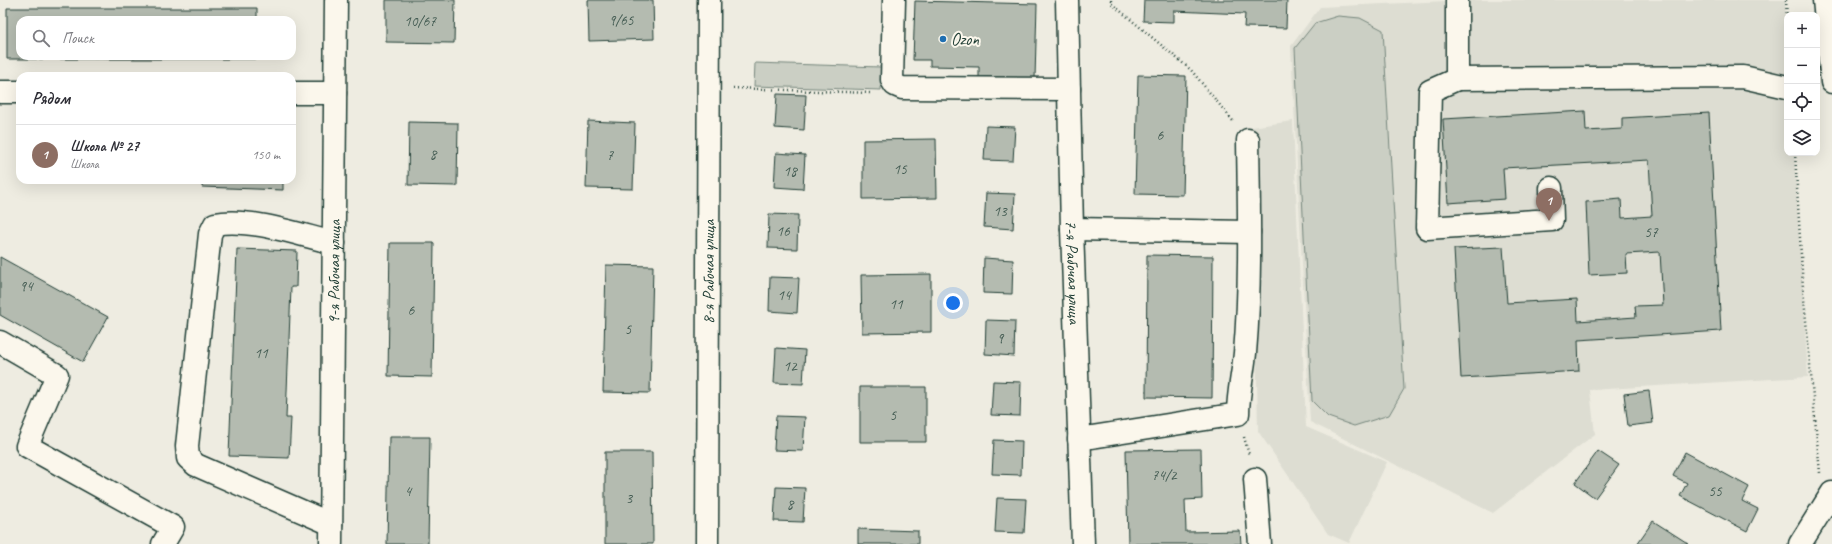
<!DOCTYPE html>
<html lang="ru">
<meta charset="utf-8">
<style>
body{margin:0;font-family:Caveat,sans-serif;background:#f7f7f7;color:#2b2b33}
.controls{position:absolute;right:12px;top:12px;display:grid;overflow:hidden;border-radius:8px;box-shadow:0 4px 16px #0002}
.controls button{width:36px;height:36px;display:grid;place-items:center;padding:0;border:0;border-bottom:1px solid #e1e1e2;background:#fff;color:#2b2b33;font:20px sans-serif}
.you{position:absolute;left:953px;top:303px;width:14px;height:14px;margin:-10px;border:3px solid #fff;border-radius:50%;background:#1a73e8;box-shadow:0 0 0 6px #1a73e833}
.badge{display:grid;place-items:center;width:26px;height:26px;border-radius:50%;background:#1a73e8;color:#fff;font-size:13px;font-weight:700}
.pin{position:absolute;translate:-50% -33px;filter:drop-shadow(0 1px 2px #0008)}
.pin::after{content:'';position:absolute;top:21px;width:14px;height:12px;background:inherit;clip-path:polygon(0 0,100% 0,50% 100%)}
.list{margin:0;padding:0;list-style:none}
h2{display:flex;justify-content:space-between;align-items:center;height:52px;margin:0;padding:0 16px;font-size:17px}
h2 small{font-size:13px;font-weight:400;color:#7c7c81}
.list li{display:grid;grid-template-columns:26px 1fr auto;gap:12px;align-items:center;box-sizing:border-box;height:60px;padding:0 16px;border-top:1px solid #e1e1e2}
.list b{display:block;font-size:15px;white-space:nowrap}
.list p{margin:0;font-size:13px;white-space:nowrap;color:#7c7c81}
.list em{font-size:13px;font-style:normal;color:#7c7c81}
.icon{flex:none;width:22px;height:22px;fill:none;stroke:currentColor;stroke-width:2;stroke-linecap:round;stroke-linejoin:round}
.map{position:relative;flex:none;width:1832px;height:544px;overflow:hidden}
.search{position:absolute;background:#fff;box-shadow:0 4px 16px #0002;left:16px;top:16px;width:280px;height:44px;display:flex;align-items:center;gap:10px;box-sizing:border-box;padding:0 14px;border-radius:12px;color:#7c7c81;font-size:15px}
.panel{position:absolute;background:#fff;box-shadow:0 4px 16px #0002;left:16px;top:72px;width:280px;height:112px;border-radius:12px}
.map>svg:first-child{display:block}
.built{fill:#ddddd2}
.green{fill:#cbcfc4;stroke:#75867c}
.building{fill:#b4bbb0;stroke:#1f3d34}
.lines{fill:none;stroke-linecap:round;stroke-linejoin:round}
.minor-casing{stroke:#1f3d34;stroke-width:25}
.path{stroke:#1f3d34;stroke-width:2.5;stroke-dasharray:1 3;stroke-linecap:butt}
.minor{stroke:#fbf7ec;stroke-width:22}
.poi-dot{fill:#1f6fb2;stroke:#fbf7ec;stroke-width:1.5}
.labels{text-anchor:middle;stroke-width:4;stroke-linejoin:round;paint-order:stroke}
.number-label{font-size:15px;fill:#445c53}
.poi-label{font-size:17px;fill:#1f3d34;stroke:#fbf7ec;text-anchor:start}
.street-label{font-size:17px;fill:#1f3d34;stroke:#fbf7ec}
</style>
<div class="map">
<svg width="1832" height="544" viewBox="0 0 1832 544">
<rect width="100%" height="100%" fill="#eeece1"/>
<filter id="ink" filterUnits="userSpaceOnUse"><feTurbulence type="fractalNoise" baseFrequency=".025" numOctaves="2"/><feDisplacementMap in="SourceGraphic" scale="8" xChannelSelector="R" yChannelSelector="G"/><feConvolveMatrix kernelMatrix="1 2 1 2 8 2 1 2 1" color-interpolation-filters="sRGB"/></filter>
<g filter="url(#ink)">
<path class="built" d="M1467,0H1785L1787,30V153H1794L1808,377L1590,390L1595,434L1493,513L1310,422L1291,46L1320,7Z
M1293,121L1306,427L1387,462L1349,543L1328,534L1258,431L1252,127Z"/>
<path class="green" d="M1338,16L1360,18L1383,30L1404,389L1389,415L1354,426L1328,417L1312,401L1295,48L1315,23Z
M755,63L881,67V90L754,86Z"/>
<path class="building" d="M386,0H455L454,43L386,42Z
M588,0H653L654,39L589,41Z
M1144,0H1287L1286,28L1244,27L1245,14L1174,11V22L1143,21Z
M915,1L1037,4L1035,78L979,77V67L930,66V60H913Z
M7,8H257V20H20V56H257V59H7Z
M1138,75L1186,76L1183,195L1135,194Z
M777,94L806,95L804,130L775,128Z
M1585,111L1586,131L1622,129V118L1709,113L1721,331L1578,340L1579,371L1461,378L1454,249L1503,247L1507,303L1577,299L1578,321L1636,317L1635,306L1663,305L1660,252L1626,254L1627,273L1589,275L1586,202L1621,199L1622,218L1652,216L1649,160L1503,168L1505,199L1448,203L1443,119Z
M588,121L635,123L633,189L586,188Z
M409,122L458,123L457,186L408,185Z
M986,126L1015,127L1013,161L984,160Z
M936,139L937,198L863,199V140Z
M776,153L805,155L803,189L774,187Z
M202,180H283V190L202,187Z
M986,193L1015,194L1013,229L984,227Z
M769,214L798,215L797,249L768,248Z
M390,243H434L432,377L388,376Z
M237,249L297,251L296,287H291L286,418H291L289,458L229,456Z
M1147,255L1213,256L1212,398L1146,397Z
M0,257L108,317L83,362L0,315Z
M984,258L1013,260L1012,294L983,293Z
M606,265L653,266L650,393L603,392Z
M931,274V332L862,333L861,275Z
M770,277L799,278L797,313L769,311Z
M986,320L1015,321L1014,356L985,354Z
M776,348L805,350L803,384L774,383Z
M993,381L1021,382L1020,416L991,415Z
M860,387H926V442H860Z
M1649,391L1653,423L1628,426L1624,394Z
M776,416L805,417L803,451L774,450Z
M389,437H430L428,544H387Z
M994,440L1022,441L1021,475L992,474Z
M1201,449L1202,499L1185,500L1186,532L1240,531L1241,544H1128L1126,450Z
M1598,451L1619,465L1595,498L1575,483Z
M605,452H652L653,544H605Z
M1685,452L1749,487L1742,501L1758,509L1747,531L1680,496L1687,483L1673,476Z
M776,487L805,488L803,522L774,521Z
M997,498L1026,499L1024,533L995,532Z
M1653,521L1689,544H1637Z
M858,529L918,531V544H858Z"/>
<g class="lines">
<g class="minor-casing">
<g id="minor">
<path d="M894,0L892,80L895,85L902,88L1069,89"/>
<path id="s1" d="M1067,0L1072,229L1083,544"/>
<path d="M1457,0V79L1743,77L1787,87"/>
<path d="M1824,0L1832,82"/>
<path d="M1457,79L1430,91L1427,228L1552,220L1551,188"/>
<path d="M0,92H20"/>
<path d="M292,93H335"/>
<path d="M1072,229L1249,232"/>
<path d="M0,342L57,375L27,446L173,527L163,544"/>
<path d="M1079,439L1238,414C1238,393 1243,374 1245,353C1251,283 1249,211 1248,140"/>
<path d="M1255,479L1260,544"/>
<path d="M331,524L196,465L188,458L187,446L210,234L215,224C249,217 300,235 334,243"/>
<path id="s2" d="M331,544L336,0"/>
<path id="s3" d="M707,544L709,0"/>
<path d="M1800,544L1832,493"/>
</g>
</g>
<path class="path" d="M1111,0V3L1191,70L1233,121
M1786,0L1787,19
M733,88L870,93
M1795,153L1803,288L1820,473
M1244,437L1249,455"/>
<use href="#minor" class="minor"/>
</g>
</g>
<circle class="poi-dot" cx="943" cy="39" r="4"/>
<g class="labels">
<g class="number-label">
<text x="621" y="25">9/65</text>
<text x="420" y="26">10/67</text>
<text x="1160" y="140">6</text>
<text x="433" y="159">8</text>
<text x="610" y="160">7</text>
<text x="900" y="174">15</text>
<text x="790" y="176">18</text>
<text x="1000" y="216">13</text>
<text x="783" y="236">16</text>
<text x="1651" y="237">57</text>
<text x="26" y="291">94</text>
<text x="784" y="300">14</text>
<text x="896" y="309">11</text>
<text x="411" y="315">6</text>
<text x="628" y="334">5</text>
<text x="1000" y="343">9</text>
<text x="261" y="358">11</text>
<text x="790" y="371">12</text>
<text x="893" y="420">5</text>
<text x="1164" y="480">74/2</text>
<text x="408" y="496">4</text>
<text x="1715" y="496">55</text>
<text x="629" y="503">3</text>
<text x="790" y="509">8</text>
</g>
<g class="poi-label">
<text x="951" y="45">Ozon</text>
</g>
<g class="street-label">
<text dy="6" stroke="none"><textPath href="#s2" startOffset="272">9-я Рабочая улица</textPath></text>
<text dy="6" stroke="none"><textPath href="#s3" startOffset="272">8-я Рабочая улица</textPath></text>
<text dy="6" stroke="none"><textPath href="#s1" startOffset="272">7-я Рабочая улица</textPath></text>
</g>
</g>
</svg>
<div class="controls">
<button>+</button>
<button>−</button>
<button><svg class="icon" aria-label="locate" viewBox="0 0 24 24"><circle cx="12" cy="12" r="6"/><path d="M12 2v4M12 18v4M2 12h4M18 12h4"/></svg></button>
<button><svg class="icon" aria-label="layers" viewBox="0 0 24 24"><path d="M12 4l9 5-9 5-9-5zM3 14l9 5 9-5"/></svg></button>
</div>
<div class="you"></div>
<div class="pin badge" style="left:1549px;top:221px;background:#8d6e63">1</div>
<div class="search"><svg class="icon" aria-label="search" viewBox="0 0 24 24"><circle cx="10" cy="10" r="6"/><path d="M15 15l6 6"/></svg>Поиск</div>
<section class="panel">
<h2>Рядом<small></small></h2>
<ul class="list">
<li><span class="badge" style="background:#8d6e63">1</span><div><b>Школа № 27</b><p>Школа</p></div><em>150 m</em></li>
</ul>
</section>
</div>
